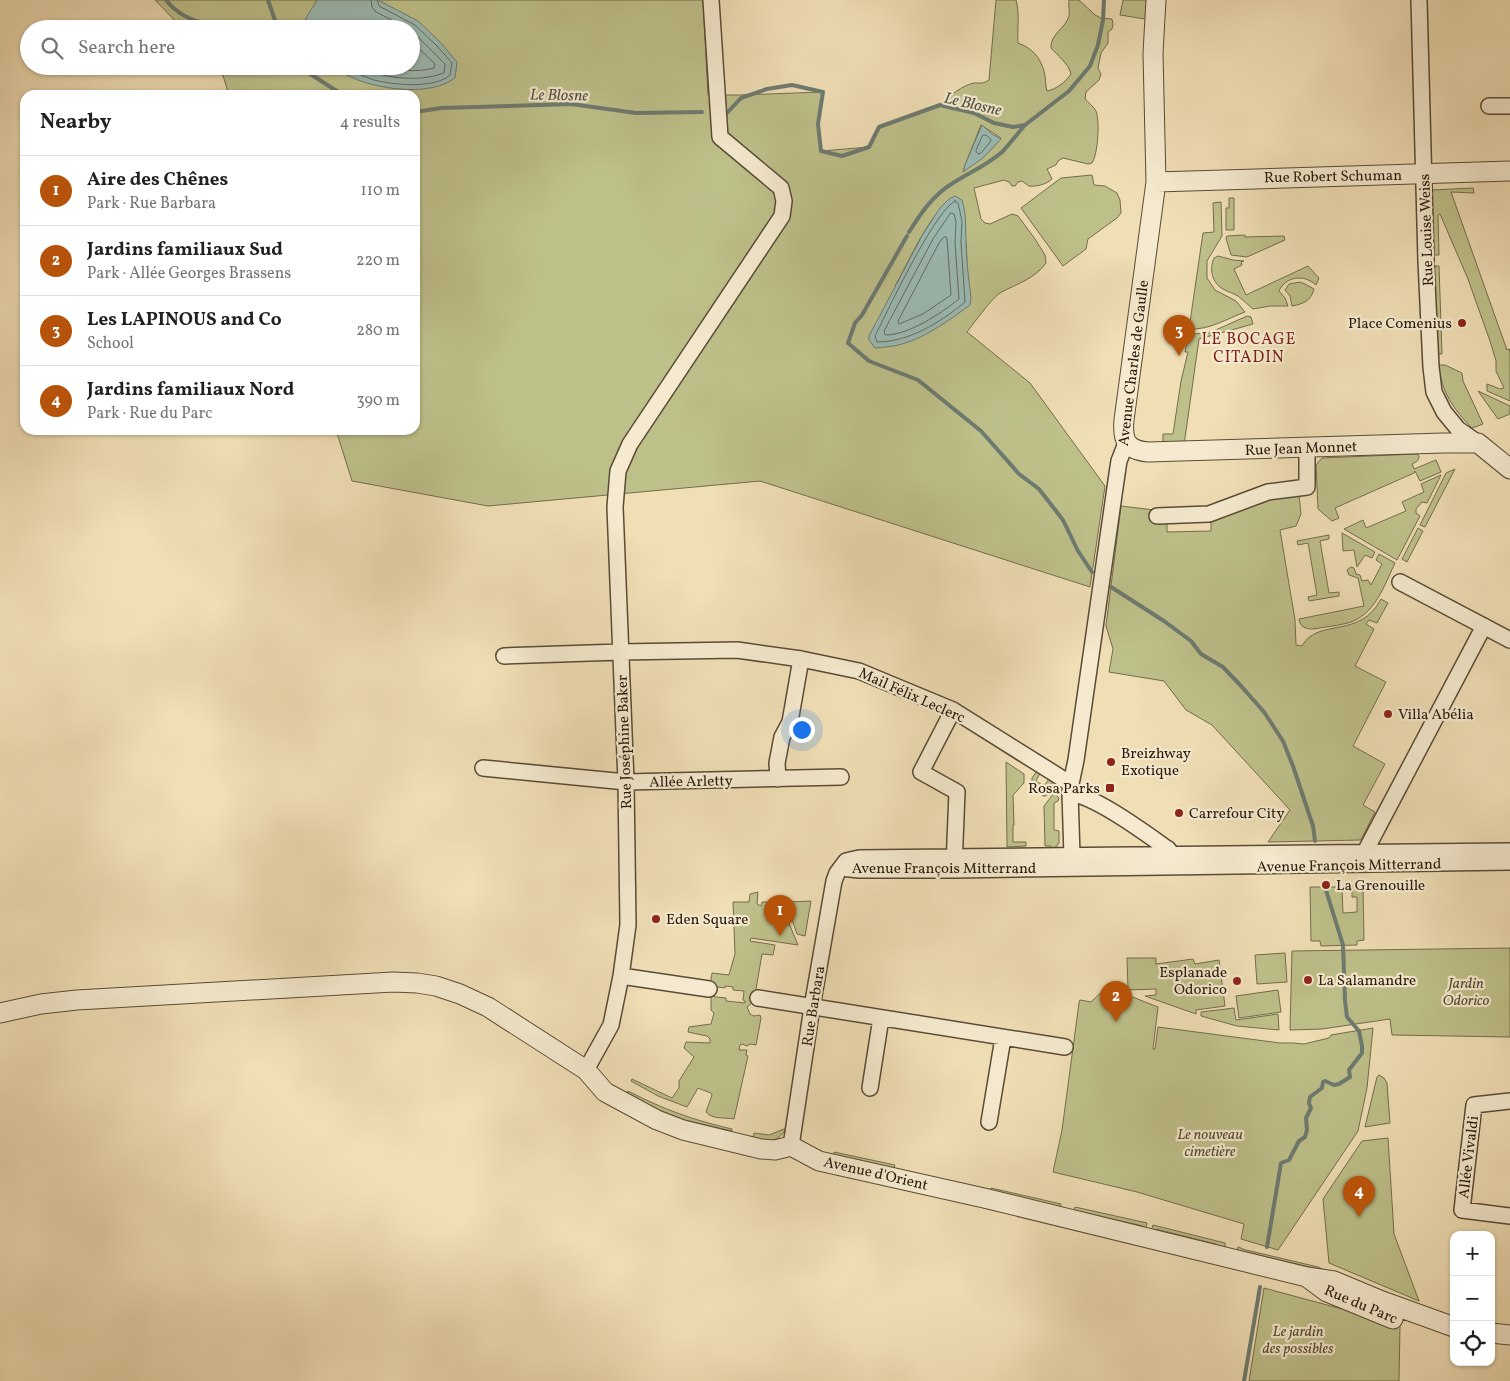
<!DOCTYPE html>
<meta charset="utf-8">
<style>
body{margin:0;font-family:Vollkorn,serif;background:#f2f2f2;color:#202124}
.controls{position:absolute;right:15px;bottom:15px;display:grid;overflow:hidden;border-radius:10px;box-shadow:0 1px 4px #0004}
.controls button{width:45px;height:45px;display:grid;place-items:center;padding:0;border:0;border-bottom:1px solid #e0e0e0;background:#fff;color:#202124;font:25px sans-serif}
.you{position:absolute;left:801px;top:729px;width:18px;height:18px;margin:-12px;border:4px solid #fff;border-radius:50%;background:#1a73e8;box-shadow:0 0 0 8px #1a73e833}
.badge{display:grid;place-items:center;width:32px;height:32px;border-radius:50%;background:#b45309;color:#fff;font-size:16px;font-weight:700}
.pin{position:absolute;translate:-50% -41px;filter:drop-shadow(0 1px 2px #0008)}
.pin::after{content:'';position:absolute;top:26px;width:18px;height:15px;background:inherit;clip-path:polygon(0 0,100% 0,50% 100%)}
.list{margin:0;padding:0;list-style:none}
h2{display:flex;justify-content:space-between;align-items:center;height:65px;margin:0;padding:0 20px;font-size:21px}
h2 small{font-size:16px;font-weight:400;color:#757577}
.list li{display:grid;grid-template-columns:32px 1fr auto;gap:15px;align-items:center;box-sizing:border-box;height:70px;padding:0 20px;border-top:1px solid #e0e0e0}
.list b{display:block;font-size:19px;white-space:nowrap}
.list p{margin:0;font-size:16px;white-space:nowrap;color:#757577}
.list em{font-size:16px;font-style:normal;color:#757577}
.icon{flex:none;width:28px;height:28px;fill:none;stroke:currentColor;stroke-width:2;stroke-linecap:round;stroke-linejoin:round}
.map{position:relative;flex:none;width:1510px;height:1381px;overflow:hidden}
.search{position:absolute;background:#fff;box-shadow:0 1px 4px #0004;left:20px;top:20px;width:400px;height:55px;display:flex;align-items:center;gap:12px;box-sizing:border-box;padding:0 18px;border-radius:28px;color:#757577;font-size:19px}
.panel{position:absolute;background:#fff;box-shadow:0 1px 4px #0004;left:20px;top:90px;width:400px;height:345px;border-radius:15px}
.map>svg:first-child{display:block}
.green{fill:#bec08a;stroke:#736d4c;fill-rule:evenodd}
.water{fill:#9bbbb4;stroke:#6d7b71}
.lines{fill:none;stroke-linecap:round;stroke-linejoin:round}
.shore{stroke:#626a60;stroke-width:1}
.stream{stroke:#6d7b71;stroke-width:4}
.minor-casing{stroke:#5a4b37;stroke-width:18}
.tertiary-casing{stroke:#5a4b37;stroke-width:21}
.minor{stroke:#f5eacf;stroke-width:15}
.tertiary{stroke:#f5eacf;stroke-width:19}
.poi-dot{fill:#8f2418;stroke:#f5eacf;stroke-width:2}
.labels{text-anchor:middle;stroke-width:4.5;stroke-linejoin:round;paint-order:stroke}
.street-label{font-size:15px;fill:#281a0d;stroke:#f5eacf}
.poi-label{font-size:15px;fill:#281a0d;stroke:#f5eacf;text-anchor:start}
.park-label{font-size:15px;font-style:italic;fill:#554c32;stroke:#f5eacf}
.water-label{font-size:16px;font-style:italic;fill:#505247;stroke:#f5eacf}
.neighbourhood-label{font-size:16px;letter-spacing:1px;fill:#7a1f14;stroke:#f5eacf}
</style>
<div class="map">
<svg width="1510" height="1381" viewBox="0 0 1510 1381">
<rect width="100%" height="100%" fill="#f0deb5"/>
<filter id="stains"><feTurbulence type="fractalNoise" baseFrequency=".004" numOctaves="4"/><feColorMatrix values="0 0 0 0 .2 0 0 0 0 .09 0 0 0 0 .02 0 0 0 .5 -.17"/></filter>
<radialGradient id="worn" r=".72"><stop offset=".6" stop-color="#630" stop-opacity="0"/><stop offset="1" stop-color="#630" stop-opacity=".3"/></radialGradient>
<path class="green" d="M155,0H703L708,95H740L823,92L818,124L821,151L869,147L879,127L940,105C945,98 965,84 974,83C980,83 983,84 989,80L996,0H1016C1020,15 1017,28 1018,43C1032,48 1040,57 1044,71C1046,78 1045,85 1047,91C1055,90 1067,81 1071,74C1068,63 1058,56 1051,48C1050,34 1066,28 1069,16C1070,11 1068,6 1069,0H1079L1095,15L1101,18L1112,19L1113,24L1112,29L1108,32V43L1101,53L1098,68L1101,74L1099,80L1086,92L1085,99C1088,102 1094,107 1096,111C1100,121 1098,154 1092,163L1088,164L1063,158L1058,161L1056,165L1047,169L1052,179C1047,184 1037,187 1029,186L1022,181L1018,182L1015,186H1012L1009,182L1004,180L974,188L981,219L985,223L990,224L1012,214L1018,216L1035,239L1045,255L1046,263C1035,279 1016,284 1000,293C992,298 974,323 967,332L1030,383L1105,486L1090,587L760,481L488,506L352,481L336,430H415V95H229L220,66H411V29H183ZM981,125L1001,138L963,172L965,165ZM949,199L966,242L967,261L895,286C911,257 925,223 949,199Z
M1123,0H1147L1145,19L1120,15Z
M1092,175L1094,185L1105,186L1117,193L1120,200L1121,213L1117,218L1088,239L1086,249L1063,266L1021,208L1061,178Z
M1473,188L1474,193L1451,192L1507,350L1510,349V401L1487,391V384L1500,389L1504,388L1496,371V361L1491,344L1468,279L1440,214L1438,215L1439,255H1434L1432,191L1433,190Z
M1229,198H1234V230H1226V208H1229Z
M1221,202L1222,236L1207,261V278L1215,290L1236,301L1245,312C1226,319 1210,330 1189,329L1203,233L1214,232L1213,203Z
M1245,235V237L1284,236L1285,240L1247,257L1231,255L1226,238L1227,236Z
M1218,256L1233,260L1244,261L1241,262L1242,265L1234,269L1246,295L1308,266L1319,278L1316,285C1304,274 1286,276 1279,291L1285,298L1288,306H1270L1253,309C1248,305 1243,300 1238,296C1233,293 1228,292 1223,289C1212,283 1209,269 1214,258Z
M1434,266H1439L1442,354H1438Z
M1300,282L1305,284L1314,289C1311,301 1303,304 1292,306L1290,296L1285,290L1289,284Z
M1247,316L1251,317L1253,324L1199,339L1184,445L1163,446V434H1173L1181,381L1188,352H1185L1187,341L1193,338L1192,334L1209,333Z
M1439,365H1445L1462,373L1463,381L1483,424L1472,428C1454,410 1441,392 1439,365Z
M1478,391L1510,406V414L1498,419Z
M1417,454L1419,456C1419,461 1416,462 1412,464L1414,469L1436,460L1441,472L1420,481L1415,471L1414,473L1335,508L1339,518L1332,521L1318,509L1316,465L1322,458Z
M1455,469L1425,527L1420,525L1446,473Z
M1441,475L1427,503L1422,502L1416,509V513L1420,516L1397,560L1344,529L1363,520L1366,528L1406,511L1402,502L1424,492L1421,484Z
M1299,494L1301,514L1296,526L1280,530L1295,620L1296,645L1302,646C1318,617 1360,640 1381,599L1388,603L1377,623L1369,620L1366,624L1374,629L1355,666L1386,682L1353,746L1385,764L1363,805L1375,812L1361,840L1268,842L1290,810L1212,725L1186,710L1164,681L1109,672L1113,649L1106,626L1121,506L1154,510L1167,521V532L1211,531V517L1269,496Z
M1418,528L1423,531L1407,562L1402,559Z
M1342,533L1375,552L1372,558L1365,555L1357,567L1354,550L1343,551Z
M1329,535V539L1320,541L1329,593L1339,592V596L1309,601L1308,597L1317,595L1308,543L1298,545L1297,541Z
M1379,554L1395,563C1384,586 1375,615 1348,623C1336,626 1324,627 1313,629C1305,629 1300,627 1299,619L1364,606L1358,578L1349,575L1347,570L1351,567L1354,568L1356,574L1360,575L1362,581L1368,580L1371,585L1382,564L1376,560Z
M1006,762L1024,774V783L1013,795L1014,825H1013V842H1026V846L1007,847Z
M1037,771L1040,773L1036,781L1044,786L1049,779L1053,782L1048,788L1051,791L1046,796H1043L1032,786V778Z
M1054,793L1059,798L1058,801L1054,803V830L1059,831V843L1056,847L1051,848V846H1045L1044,806Z
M1352,886H1363L1364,940L1357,941V945L1321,946L1320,941H1311L1310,887H1342L1343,913L1357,912V897H1352Z
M758,892L757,904L761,906L762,902H780L781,906L770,907L769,908L772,910L783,909L798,945L751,938L750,941L775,945L773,955L762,954L754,1001L747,1007L750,1014L754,1016L760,1015L761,1018L756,1045L750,1044L747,1046L742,1044L740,1045L739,1050H747L746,1055L748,1056L734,1119C724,1117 713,1120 706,1112L712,1095L711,1093L698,1088L687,1107L658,1096L631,1081L632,1079L672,1098L679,1088V1081L694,1057L684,1048L686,1042L710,1043V1039L707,1036L688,1032L689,1027L711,1024L714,1013L711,1010V998L708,996L726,998V1001L745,1003V1001L743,1000L744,991L733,990V987L725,986V988L710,986L712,973L729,975L735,954L733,902H749L750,894Z
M811,901L805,936L797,934L786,902Z
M1510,948V1037L1392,1035L1390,1019L1322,1029L1290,1030L1292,951Z
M1285,953L1287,982L1257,984L1255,955Z
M1127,958H1156V964L1193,959L1195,964L1219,960L1225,1006L1196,1010V1014L1145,996L1156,995V989L1128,990Z
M1107,987L1158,1007L1153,1049H1155L1158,1027L1280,1043H1293L1304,1044L1329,1038L1331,1035L1373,1028L1367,1088L1358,1131L1278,1250L1241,1239L1244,1224L1137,1192L1053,1172L1062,1130L1079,1003L1080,1000L1091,1002Z
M1278,990L1281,1012L1239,1018L1236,996Z
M1234,1008L1236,1020L1278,1014L1279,1030L1237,1026L1201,1016V1012Z
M1379,1075L1384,1078L1387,1083L1390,1123L1365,1127L1377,1077Z
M628,1091C665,1110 693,1120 732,1129V1131L685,1120L625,1097Z
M784,1129H786C776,1144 769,1141 753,1140L754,1133L769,1135Z
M1388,1138L1394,1234L1419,1301L1329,1263L1323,1199L1362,1141Z
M834,1152L895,1165L894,1168L833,1159Z
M991,1188L1061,1204L1060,1207L1052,1209L1053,1205L995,1192L989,1195Z
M1075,1207L1147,1223L1145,1230H1142L1143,1226L1082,1212L1081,1216L1076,1215L1074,1210Z
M1153,1225L1225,1243V1247L1221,1250L1216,1249V1244L1156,1229L1155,1233L1151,1232Z
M1238,1247L1246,1250L1318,1267L1329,1272H1312L1313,1268L1246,1252L1245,1256L1240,1255L1237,1250Z
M1264,1288L1357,1313L1400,1326L1399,1381H1249Z"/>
<path class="water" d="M317,0H378L418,21L440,42L457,62L455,78C431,96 385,90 358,80C350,77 342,72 334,68L331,66H411V29H303L306,18Z
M982,125L992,134L1001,139L984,157L963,172L965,165Z
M955,196L962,200C967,216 965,226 966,242C966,261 969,279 971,298L970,305C949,320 927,337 902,344C893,347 883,347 875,348L869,340V336L923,234L940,208L949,199Z"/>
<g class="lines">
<path class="shore" d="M371,0L372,7L376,12L409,29
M341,66C352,71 362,76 374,80C394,85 434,89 450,75L452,63L437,46L415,25L379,6L377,0
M356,66C381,78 417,83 444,73L445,64L411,30
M378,66C395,70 417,73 434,68L435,64L411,41
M983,135C986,134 991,138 991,141L981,153L978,154L976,151Z
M955,201L958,203L962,221L961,242L965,302C941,322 909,342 877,342L875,336C888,310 934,212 955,201Z
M951,213L954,214L956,221L955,243L959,299C940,314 909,335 885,335L884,331L933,239Z
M946,237L947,239L951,295L923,314L899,324L898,321L939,243L943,238Z"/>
<path class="stream" d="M166,0C175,12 192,22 207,23C220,25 226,20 238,29
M268,0L278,29
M286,66L293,71L304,70L343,95
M415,112L441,108L571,104L636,113L702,112
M727,113L741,98L767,89L792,85L823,92L818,124L821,151L842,156L869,147L879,127L940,105L974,113L994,123L1013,127L1025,125L1069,91L1090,66L1098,45L1103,20L1104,0
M909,232C921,213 933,195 953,183C970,172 986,166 1002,152C1010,144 1017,134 1025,125
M907,236L862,315L855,323L848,343L869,361L918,380L981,431L1019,474L1039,489L1063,520L1078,551L1092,572
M1111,587L1164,621L1191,641L1201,654L1223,667L1242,687L1264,712L1283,741L1293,766L1313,826L1315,841
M1267,1247L1281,1163L1289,1160L1299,1141L1305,1137L1307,1130L1306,1118L1311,1108L1309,1103L1310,1097L1322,1088L1323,1082L1325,1081L1334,1085L1339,1084L1350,1077L1349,1070L1362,1053V1046L1359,1031L1347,1017L1345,1001L1343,945L1325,887
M1244,1381L1260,1287"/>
<g class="minor-casing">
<path id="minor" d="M1419,0L1426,261L1431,367L1434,392L1444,412L1458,429L1478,443
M1489,106H1510
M1157,516L1209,514L1268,492L1307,487V447
M1400,582L1510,640
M504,656L620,652L737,650L801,659L859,671L953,710L1071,784L1070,793L1072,856L1079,867
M953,710L921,772L957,792L954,866
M483,768L626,782L841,777
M778,779L777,763L782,737L790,722L801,659
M1071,784L1076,760L1117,474L1119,461L1126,443
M1070,793C1097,797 1145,833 1168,849L1174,857
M1368,860L1367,848L1484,626
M841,868L859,870H954L1510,862
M621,976L709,989
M758,998L1065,1047
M586,1070L611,1025L621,976L628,925L626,782L615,507L618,471L630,444L782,216L784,201L781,188L720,137L711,0
M870,1088L881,1018
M1510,1101L1474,1105L1462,1210L1510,1216
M989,1122L1003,1038
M791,1146L812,1007L834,881L837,873L846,861L859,858L1510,851"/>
</g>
<g class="tertiary-casing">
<path id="tertiary" d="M1156,0L1153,53L1156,182L1124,420C1122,441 1127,450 1148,452L1444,443H1478L1510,469
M1156,182L1510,171
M0,1013L41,1004L77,1000L393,982L417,983L436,986L460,994L488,1007L586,1070L605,1092L657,1120L683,1130L761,1149L775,1150L791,1146L819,1161L984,1198L1307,1277L1334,1281L1382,1301L1454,1327
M1308,1278L1327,1292L1393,1319
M1491,1333L1510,1335"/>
</g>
<use href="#minor" class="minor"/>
<use href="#tertiary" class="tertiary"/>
</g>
<g class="poi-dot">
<circle cx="1462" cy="323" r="5"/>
<circle cx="1388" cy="714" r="5"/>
<circle cx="1111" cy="762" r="5"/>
<rect x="1105" y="783" width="10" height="10" rx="2.5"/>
<circle cx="1179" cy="813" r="5"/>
<circle cx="1326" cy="885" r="5"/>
<circle cx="656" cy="919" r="5"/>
<circle cx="1308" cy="980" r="5"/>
<circle cx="1237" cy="981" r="5"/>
</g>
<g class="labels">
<g class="street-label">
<text transform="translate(1333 176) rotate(-1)" y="5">Rue Robert Schuman</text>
<text transform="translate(1426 230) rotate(-92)" y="5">Rue Louise Weiss</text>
<text transform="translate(1133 363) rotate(-83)" y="5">Avenue Charles de Gaulle</text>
<text transform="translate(1301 448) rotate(-2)" y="5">Rue Jean Monnet</text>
<text transform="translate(912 695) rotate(24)" y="5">Mail Félix Leclerc</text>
<text transform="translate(624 742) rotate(-92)" y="5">Rue Joséphine Baker</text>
<text transform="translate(691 781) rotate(-1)" y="5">Allée Arletty</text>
<text transform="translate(1349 865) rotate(-1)" y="5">Avenue François Mitterrand</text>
<text x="944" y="873">Avenue François Mitterrand</text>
<text transform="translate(813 1006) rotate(-81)" y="5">Rue Barbara</text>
<text transform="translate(1468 1157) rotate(-83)" y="5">Allée Vivaldi</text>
<text transform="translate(876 1173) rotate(13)" y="5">Avenue d'Orient</text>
<text transform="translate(1361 1304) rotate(23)" y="5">Rue du Parc</text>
</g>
<g class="poi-label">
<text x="1452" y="328" text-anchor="end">Place Comenius</text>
<text x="1398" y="719">Villa Abélia</text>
<text x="1121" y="758">Breizhway<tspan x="1121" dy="17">Exotique</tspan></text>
<text x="1100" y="793" text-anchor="end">Rosa Parks</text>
<text x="1189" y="818">Carrefour City</text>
<text x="1336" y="890">La Grenouille</text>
<text x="666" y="924">Eden Square</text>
<text x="1227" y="977" text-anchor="end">Esplanade<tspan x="1227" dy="17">Odorico</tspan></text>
<text x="1318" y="985">La Salamandre</text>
</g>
<g class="park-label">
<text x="1466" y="988">Jardin<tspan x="1466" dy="17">Odorico</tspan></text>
<text x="1210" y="1139">Le nouveau<tspan x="1210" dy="17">cimetière</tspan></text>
<text x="1298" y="1336">Le jardin<tspan x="1298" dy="17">des possibles</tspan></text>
</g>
<g class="water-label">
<text transform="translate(559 94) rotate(1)" y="6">Le Blosne</text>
<text transform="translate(973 103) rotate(13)" y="6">Le Blosne</text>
</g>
<g class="neighbourhood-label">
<text x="1249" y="344">LE BOCAGE<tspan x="1249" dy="18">CITADIN</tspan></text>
</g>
</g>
<rect width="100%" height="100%" filter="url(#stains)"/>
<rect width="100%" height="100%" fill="url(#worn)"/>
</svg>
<div class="controls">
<button>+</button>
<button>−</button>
<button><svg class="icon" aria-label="locate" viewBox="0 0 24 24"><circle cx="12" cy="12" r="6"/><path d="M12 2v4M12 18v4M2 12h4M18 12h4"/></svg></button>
</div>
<div class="you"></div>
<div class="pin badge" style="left:780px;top:936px">1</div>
<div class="pin badge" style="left:1116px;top:1022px">2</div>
<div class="pin badge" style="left:1179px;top:356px">3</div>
<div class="pin badge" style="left:1359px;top:1217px">4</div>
<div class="search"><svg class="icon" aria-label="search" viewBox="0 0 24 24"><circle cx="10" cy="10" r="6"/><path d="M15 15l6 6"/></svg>Search here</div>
<section class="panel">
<h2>Nearby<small>4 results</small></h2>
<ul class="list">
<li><span class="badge">1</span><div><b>Aire des Chênes</b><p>Park · Rue Barbara</p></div><em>110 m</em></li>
<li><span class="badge">2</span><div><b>Jardins familiaux Sud</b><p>Park · Allée Georges Brassens</p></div><em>220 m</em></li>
<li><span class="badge">3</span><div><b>Les LAPINOUS and Co</b><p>School</p></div><em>280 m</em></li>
<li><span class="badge">4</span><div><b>Jardins familiaux Nord</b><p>Park · Rue du Parc</p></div><em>390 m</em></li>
</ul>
</section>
</div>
